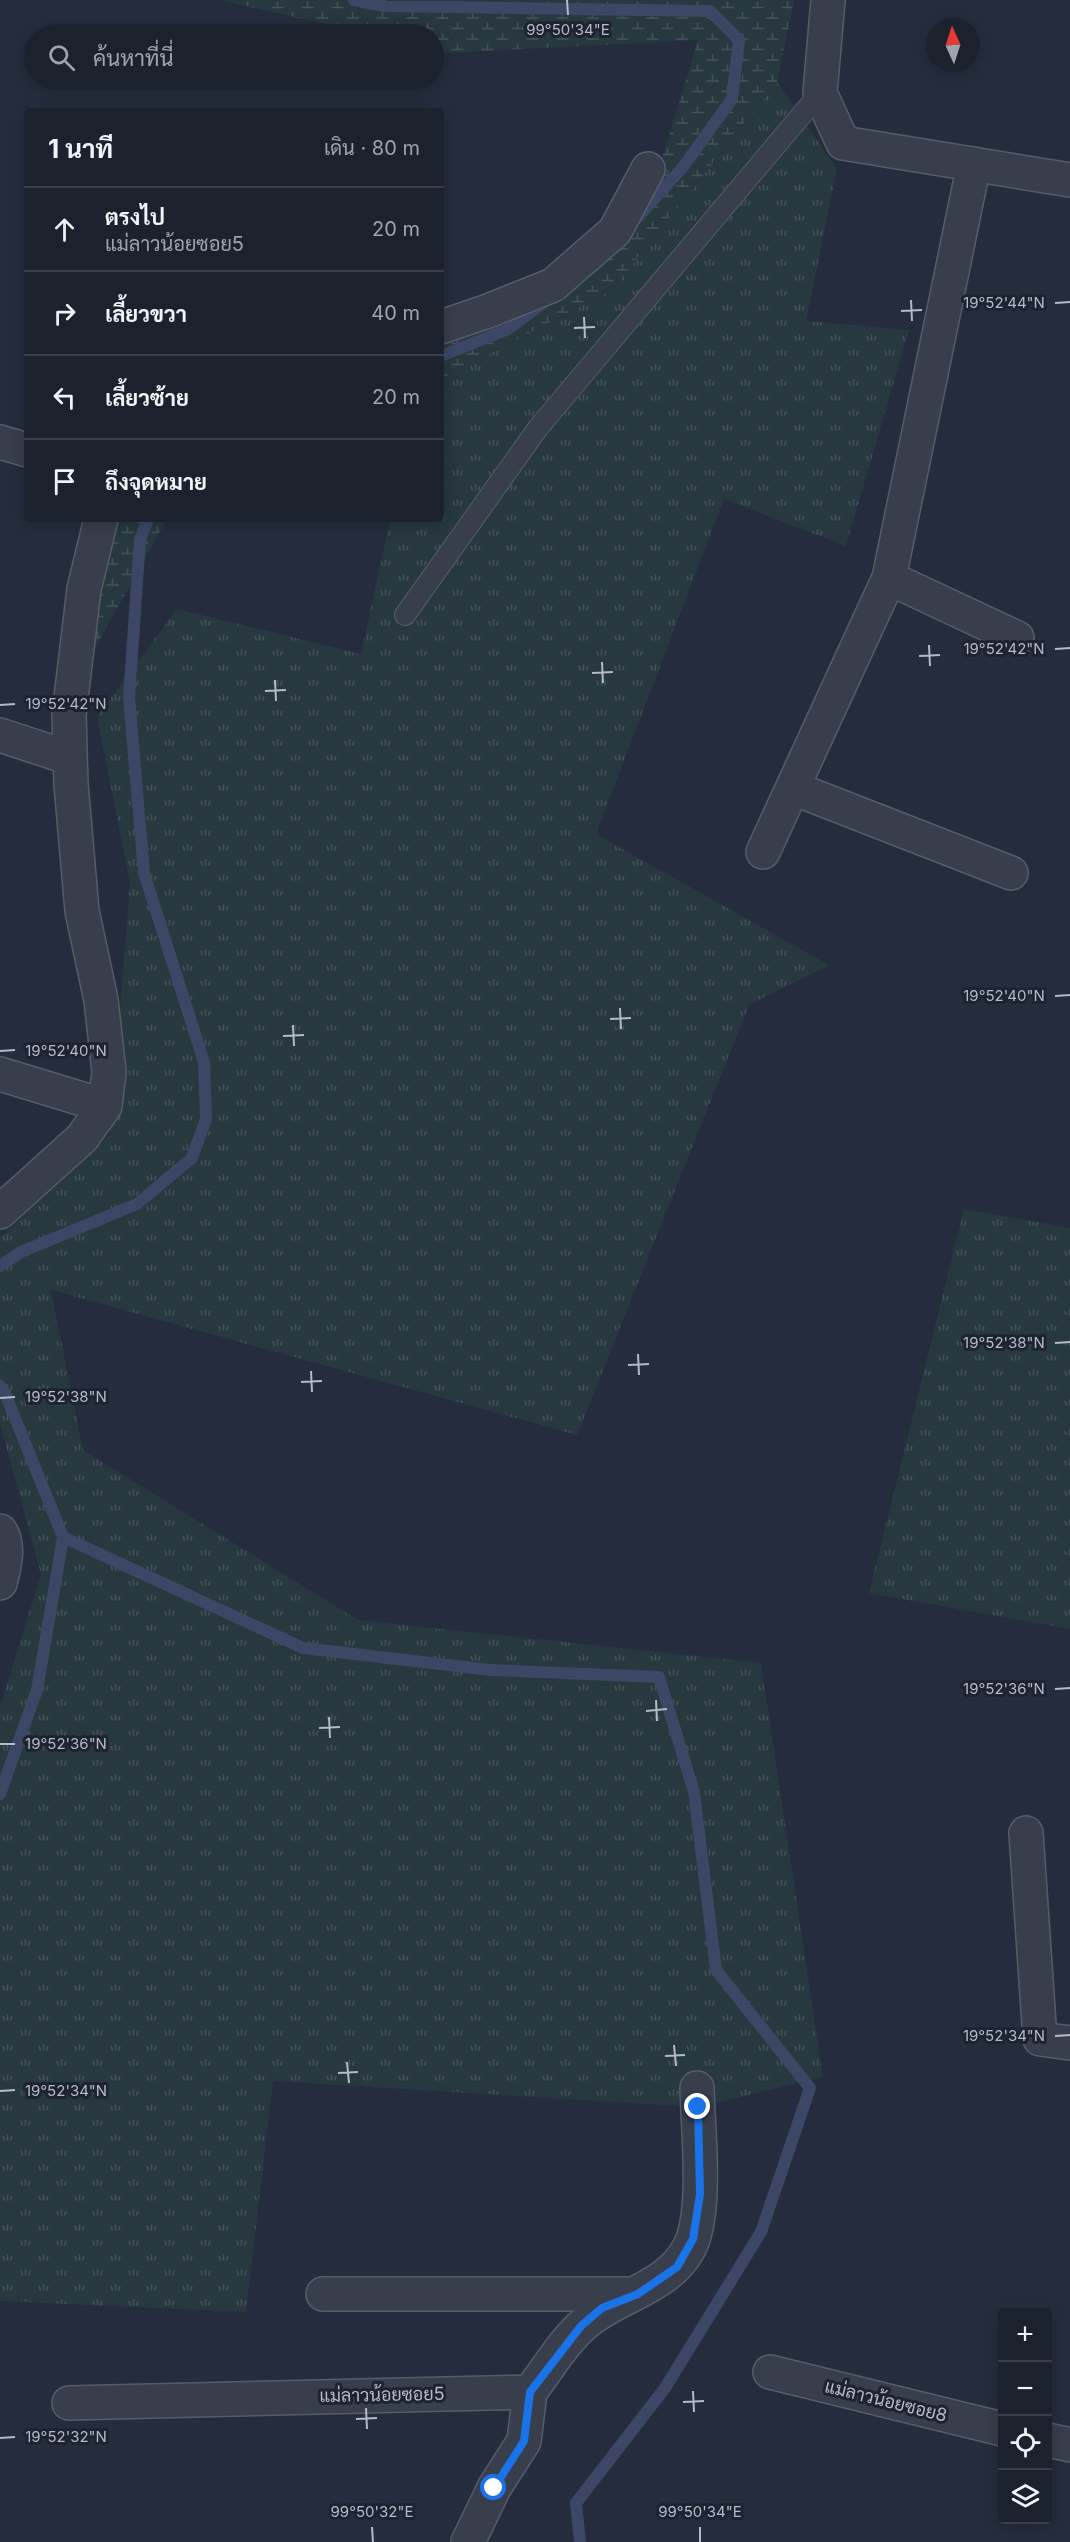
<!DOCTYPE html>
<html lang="th">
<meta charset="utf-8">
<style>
body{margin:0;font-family:Inter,Sarabun,sans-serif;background:#292e3a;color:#f1f3f6}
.controls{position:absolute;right:18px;bottom:18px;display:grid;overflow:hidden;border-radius:6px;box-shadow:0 3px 15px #0003}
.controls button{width:54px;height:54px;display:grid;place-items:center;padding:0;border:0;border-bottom:2px solid #3a3e4a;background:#1c212e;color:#f1f3f6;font:30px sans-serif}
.compass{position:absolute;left:926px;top:18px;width:54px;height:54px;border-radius:50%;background:#1c212e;box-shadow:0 3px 15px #0003;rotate:357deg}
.stop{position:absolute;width:18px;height:18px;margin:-14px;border:4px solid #1a73e8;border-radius:50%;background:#fff}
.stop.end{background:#1a73e8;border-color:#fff;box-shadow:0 2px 6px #0008}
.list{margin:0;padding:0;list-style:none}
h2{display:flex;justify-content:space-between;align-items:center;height:78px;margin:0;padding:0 24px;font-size:26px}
h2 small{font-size:20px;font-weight:400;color:#a0a3aa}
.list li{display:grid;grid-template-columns:39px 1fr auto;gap:18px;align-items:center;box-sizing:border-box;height:84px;padding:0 24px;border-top:2px solid #3a3e4a}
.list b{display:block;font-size:22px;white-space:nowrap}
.list p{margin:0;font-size:20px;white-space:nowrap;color:#a0a3aa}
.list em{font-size:20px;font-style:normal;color:#a0a3aa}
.icon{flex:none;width:33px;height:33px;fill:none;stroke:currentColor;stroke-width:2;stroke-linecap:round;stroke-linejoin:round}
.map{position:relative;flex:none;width:1070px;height:2542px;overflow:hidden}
.search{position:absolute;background:#1c212e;box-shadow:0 3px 15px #0003;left:24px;top:24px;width:420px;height:66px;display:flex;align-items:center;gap:15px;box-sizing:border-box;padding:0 21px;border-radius:33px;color:#a0a3aa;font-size:22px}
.panel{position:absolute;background:#1c212e;box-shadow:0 3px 15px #0003;left:24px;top:108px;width:420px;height:414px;border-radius:6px}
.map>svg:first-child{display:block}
.grass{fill:url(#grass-tufts)}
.wetland{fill:url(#wetland-marsh)}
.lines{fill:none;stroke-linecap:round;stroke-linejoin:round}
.stream{stroke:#3b4765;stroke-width:12}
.service-casing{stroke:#575c6b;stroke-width:22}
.minor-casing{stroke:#575c6b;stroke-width:36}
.service{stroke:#393e4d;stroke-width:20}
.minor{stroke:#393e4d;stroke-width:33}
.route{stroke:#1a73e8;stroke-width:8}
.ticks{fill:none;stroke:#b5b9c8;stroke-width:2}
.labels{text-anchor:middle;stroke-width:6;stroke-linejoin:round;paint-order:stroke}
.street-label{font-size:18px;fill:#b5b9c8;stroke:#1e2332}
.ticks-label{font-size:15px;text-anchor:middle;fill:#b5b9c8;stroke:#1e2332;stroke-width:6;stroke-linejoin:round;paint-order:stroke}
</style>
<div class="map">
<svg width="1070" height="2542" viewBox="0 0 1070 2542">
<defs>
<pattern id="grass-tufts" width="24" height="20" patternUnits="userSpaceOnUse" patternTransform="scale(1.5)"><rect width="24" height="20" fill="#27383e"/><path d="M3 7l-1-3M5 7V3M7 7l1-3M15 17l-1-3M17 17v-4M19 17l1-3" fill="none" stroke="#445358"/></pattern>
<pattern id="wetland-marsh" width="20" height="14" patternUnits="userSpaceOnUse" patternTransform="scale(1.5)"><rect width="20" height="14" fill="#27383e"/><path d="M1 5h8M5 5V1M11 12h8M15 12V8" fill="none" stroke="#445358"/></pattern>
</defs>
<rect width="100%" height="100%" fill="#252c3d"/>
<path class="grass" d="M777,82L837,169L806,321L909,330L846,546L724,499L596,834L829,965L749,1005L577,1435L51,1290L83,1450L358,1620L761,1663L823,2077L698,2107L273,2081L246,2312L0,2301V1707L41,1574L0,1424V1238L110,1134L130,883L97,717L177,609L361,654L390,519H441V379L612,290Z
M964,1209L1070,1228V1629L869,1593Z"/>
<path class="wetland" d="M220,0H794L777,82L612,290L441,379V335L489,319L652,191L698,40L446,53L434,50V34H367Z
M114,519H167L59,713Z"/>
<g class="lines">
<path class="stream" d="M354,0L385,6L710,11L739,40L732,99L683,167L636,219
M441,356L508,329L546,301
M0,1266L21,1252L137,1204L192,1158L206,1119L204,1062L144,873L129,697L140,540L148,519
M0,1386L5,1393L63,1537L37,1690L0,1794
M63,1537L303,1648L491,1670L659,1677L694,1792L716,1970L810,2088L761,2232L665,2388L576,2503L580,2542"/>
<g class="service-casing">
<path id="service" d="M405,615L538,428L820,93"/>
</g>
<g class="minor-casing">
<path id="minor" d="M828,0L820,93L843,143L1070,180
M441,327L488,311L553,285L615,231L648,169
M0,442L27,450
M889,578L1017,638
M0,735L70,758
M793,788L1011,873
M763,852L889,578L974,164
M0,1074L105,1106
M0,1212L82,1138L105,1106L109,1072L101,1000L82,911L71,784L69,715L84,589L101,519
M0,1531C10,1544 4,1568 0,1583
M1026,1833L1040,2039L1070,2043
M323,2294H628
M770,2372L1002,2429
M530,2392C547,2370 563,2342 584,2324C618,2294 676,2287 693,2239C706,2200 698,2130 697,2088
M69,2403L530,2392L524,2441L494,2488L468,2542
M1048,2440L1070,2445"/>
</g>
<use href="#service" class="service"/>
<use href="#minor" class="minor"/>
</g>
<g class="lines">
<path class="route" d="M494,2488L524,2441L530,2392L581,2326L602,2308L638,2294L677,2267L693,2239L700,2194L698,2107"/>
</g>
<path class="ticks" d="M567,0L568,15M911,300L912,321M1055,303L1070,302M901,311L922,310M584,317L585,338M574,328L595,327M929,645L930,666M1055,649L1070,648M919,656L940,655M602,662L603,683M592,673L613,672M275,680L276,701M265,691L286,690M0,705L15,704M1055,996L1070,995M620,1008L621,1029M610,1019L631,1018M293,1025L294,1046M283,1036L304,1035M0,1051L15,1050M1055,1343L1070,1342M638,1354L639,1375M628,1365L649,1364M311,1371L312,1392M301,1382L322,1381M0,1398L15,1397M1055,1689L1070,1688M656,1700L657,1721M646,1711L667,1709M329,1717L330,1738M319,1728L340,1727M0,1744H15M1055,2036L1070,2035M674,2045L676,2066M665,2056L685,2055M347,2062L349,2083M338,2073L358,2072M0,2091L15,2090M693,2391L694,2412M683,2402L704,2401M366,2408L367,2429M356,2419L377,2418M0,2438L15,2437M372,2527L373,2542M700,2527V2542"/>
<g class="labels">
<g class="street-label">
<text transform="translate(382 2395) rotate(-1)" y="6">แม่ลาวน้อยซอย5</text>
<text transform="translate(886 2401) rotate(14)" y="6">แม่ลาวน้อยซอย8</text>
</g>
</g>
<g class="ticks-label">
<text x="568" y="35">99°50'34"E</text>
<text x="1004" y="308">19°52'44"N</text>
<text x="1004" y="654">19°52'42"N</text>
<text x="66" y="709">19°52'42"N</text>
<text x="1004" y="1001">19°52'40"N</text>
<text x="66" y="1056">19°52'40"N</text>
<text x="1004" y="1348">19°52'38"N</text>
<text x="66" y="1402">19°52'38"N</text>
<text x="1004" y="1694">19°52'36"N</text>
<text x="66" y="1749">19°52'36"N</text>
<text x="1004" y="2041">19°52'34"N</text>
<text x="66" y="2096">19°52'34"N</text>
<text x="66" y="2442">19°52'32"N</text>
<text x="372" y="2517">99°50'32"E</text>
<text x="700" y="2517">99°50'34"E</text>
</g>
</svg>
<div class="controls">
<button>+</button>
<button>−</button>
<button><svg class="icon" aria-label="locate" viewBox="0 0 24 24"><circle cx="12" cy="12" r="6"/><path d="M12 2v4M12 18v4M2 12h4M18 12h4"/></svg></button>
<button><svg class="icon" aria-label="layers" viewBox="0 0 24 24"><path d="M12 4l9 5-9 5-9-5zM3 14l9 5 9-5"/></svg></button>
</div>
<svg class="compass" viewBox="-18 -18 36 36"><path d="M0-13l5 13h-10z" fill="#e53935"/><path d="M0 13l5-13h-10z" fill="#a0a3aa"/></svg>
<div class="stop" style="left:494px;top:2488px"></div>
<div class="stop end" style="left:698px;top:2107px"></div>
<div class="search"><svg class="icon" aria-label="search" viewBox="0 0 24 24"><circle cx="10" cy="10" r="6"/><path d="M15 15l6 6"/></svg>ค้นหาที่นี่</div>
<section class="panel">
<h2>1 นาที<small>เดิน · 80 m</small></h2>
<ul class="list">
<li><svg class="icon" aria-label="ahead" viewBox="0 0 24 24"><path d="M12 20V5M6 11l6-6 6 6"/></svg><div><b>ตรงไป</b><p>แม่ลาวน้อยซอย5</p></div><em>20 m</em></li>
<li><svg class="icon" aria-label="right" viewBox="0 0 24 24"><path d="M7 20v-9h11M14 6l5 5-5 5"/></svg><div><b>เลี้ยวขวา</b></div><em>40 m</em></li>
<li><svg class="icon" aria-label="left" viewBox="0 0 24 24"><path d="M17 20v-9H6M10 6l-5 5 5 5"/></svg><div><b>เลี้ยวซ้าย</b></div><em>20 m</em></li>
<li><svg class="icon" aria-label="arrive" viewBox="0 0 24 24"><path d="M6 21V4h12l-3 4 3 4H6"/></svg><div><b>ถึงจุดหมาย</b></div></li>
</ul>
</section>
</div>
